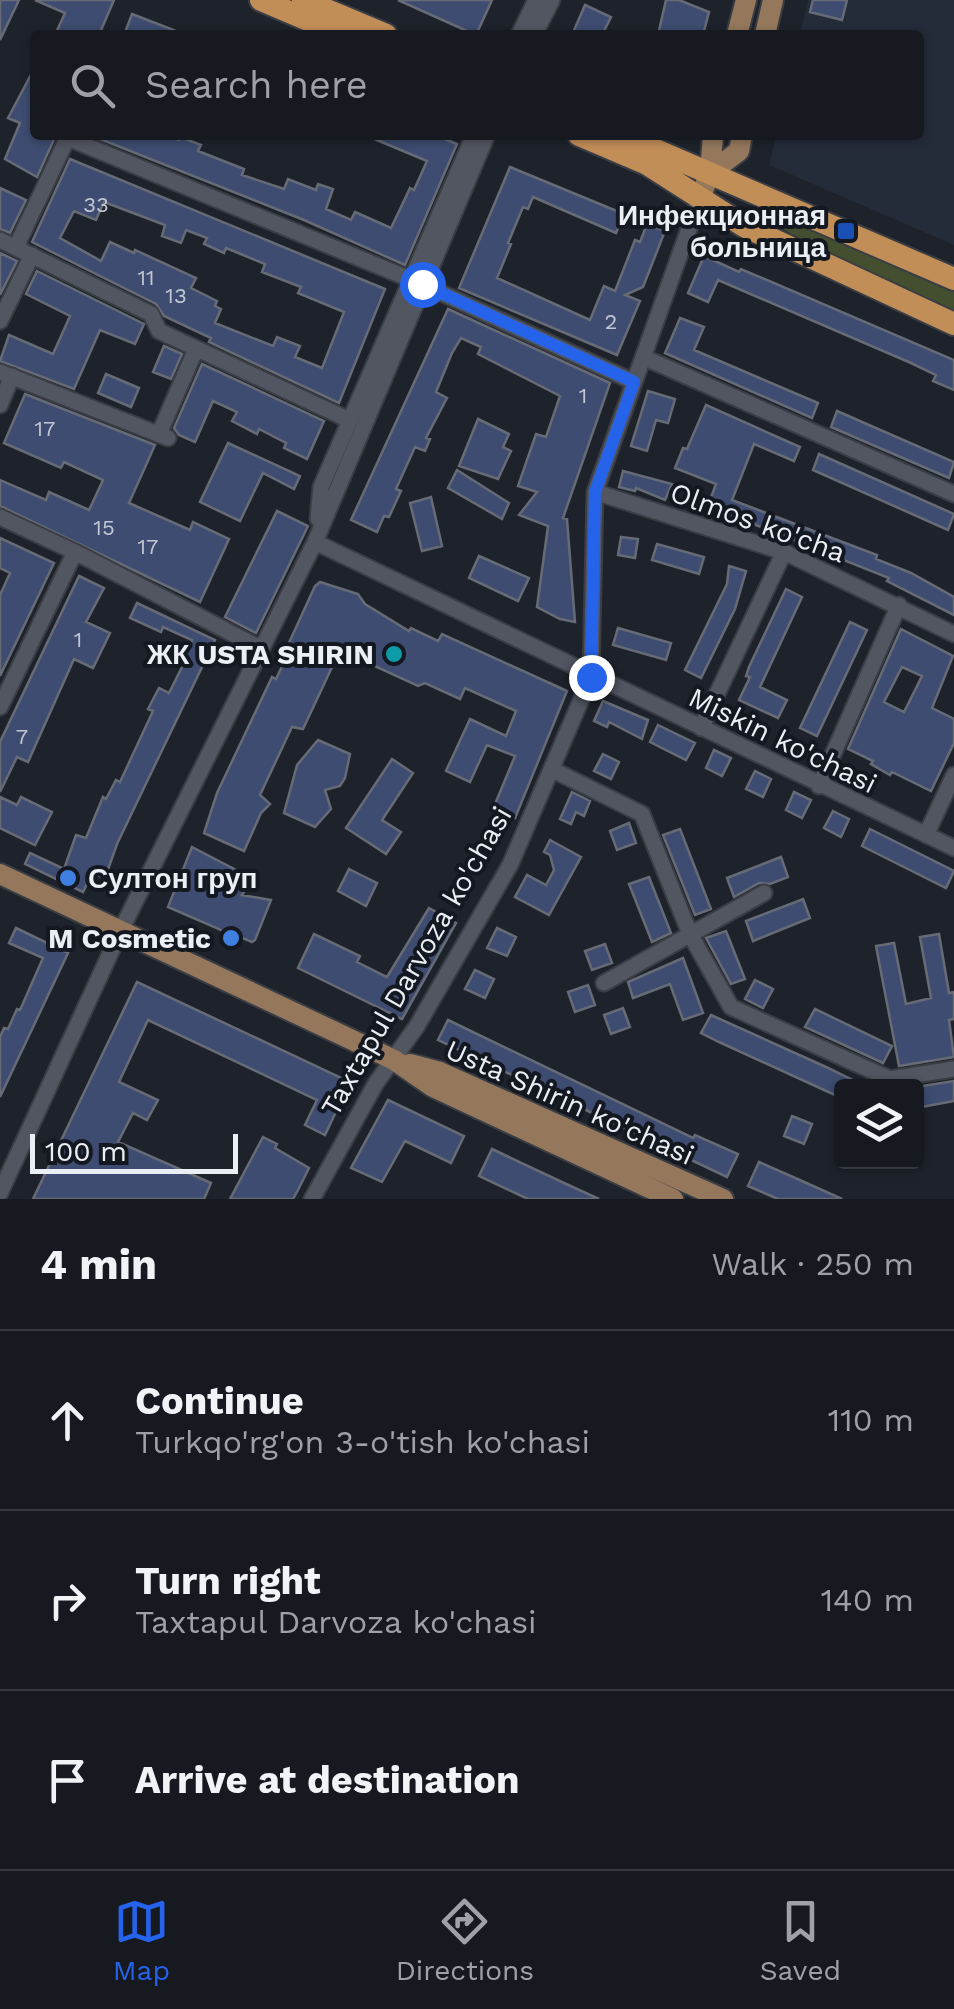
<!DOCTYPE html>
<meta charset="utf-8">
<style>
body{margin:0;font-family:"Work Sans",sans-serif;background:#1f2329;color:#f1f3f6}
.controls{position:absolute;right:30px;bottom:30px;display:grid;overflow:hidden;border-radius:10px;box-shadow:0 2px 8px #0004}
.controls button{width:90px;height:90px;display:grid;place-items:center;padding:0;border:0;border-bottom:2px solid #35383e;background:#161a20;color:#f1f3f6;font:50px sans-serif}
.scale{position:absolute;left:30px;bottom:25px;width:208px;box-sizing:border-box;padding-left:10px;border:5px solid #ebeef4;border-top:0;font-size:28px;line-height:35px;white-space:nowrap;color:#ebeef4;-webkit-text-stroke:8px #141821;paint-order:stroke}
.stop{position:absolute;width:30px;height:30px;margin:-22px;border:8px solid #2563eb;border-radius:50%;background:#fff}
.stop.end{background:#2563eb;border-color:#fff;box-shadow:0 2px 10px #0008}
.list{margin:0;padding:0;list-style:none}
h2{display:flex;justify-content:space-between;align-items:center;height:130px;margin:0;padding:0 40px;font-size:42px}
h2 small{font-size:32px;font-weight:400;color:#9ea1a5}
.list li{display:grid;grid-template-columns:65px 1fr auto;gap:30px;align-items:center;box-sizing:border-box;height:180px;padding:0 40px;border-top:2px solid #35383e}
.list b{display:block;font-size:38px;white-space:nowrap}
.list p{margin:0;font-size:32px;white-space:nowrap;color:#9ea1a5}
.list em{font-size:32px;font-style:normal;color:#9ea1a5}
.icon{flex:none;width:55px;height:55px;fill:none;stroke:currentColor;stroke-width:2;stroke-linecap:round;stroke-linejoin:round}
.map{position:relative;flex:none;width:954px;height:1199px;overflow:hidden}
.search{position:absolute;background:#161a20;box-shadow:0 2px 8px #0004;left:30px;right:30px;top:30px;height:110px;display:flex;align-items:center;gap:25px;box-sizing:border-box;padding:0 35px;border-radius:10px;color:#9ea1a5;font-size:38px}
.sheet{height:670px;background:#161a20}
nav{display:flex;justify-content:space-around;align-items:center;box-sizing:border-box;height:140px;border-top:2px solid #35383e;background:#161a20;font-size:28px;color:#9ea1a5}
nav a{display:grid;justify-items:center;gap:5px}
nav .on{color:#2563eb}
.map>svg:first-child{display:block}
.built{fill:#242b39}
.green{fill:#434f2f}
.building{fill:#3d4c70;stroke:#666b76;stroke-width:2.5;fill-rule:evenodd}
.lines{fill:none;stroke-linecap:round;stroke-linejoin:round}
.minor-casing{stroke:#3a3d44;stroke-width:19}
.major-casing{stroke:#3a3d44;stroke-width:24}
.highway-casing{stroke:#3a3d44;stroke-width:26}
.minor{stroke:#525661;stroke-width:15}
.major{stroke:#95785c;stroke-width:20}
.highway{stroke:#c28e58;stroke-width:22}
.route{stroke:#2563eb;stroke-width:12}
.transit-dot{fill:#1a4fb4;stroke:#141821;stroke-width:4}
.culture-dot{fill:#0f9aa8;stroke:#141821;stroke-width:4}
.shop-dot{fill:#3f7fe0;stroke:#141821;stroke-width:4}
.labels{text-anchor:middle;stroke-width:8;stroke-linejoin:round;paint-order:stroke}
.number-label{font-size:22px;fill:#c0c6d3}
.poi-label{font-size:28px;font-weight:bold;fill:#ebeef4;stroke:#141821;text-anchor:end}
.street-label{font-size:28px;fill:#ebeef4;stroke:#141821}
</style>
<div class="map">
<svg width="954" height="1199" viewBox="0 0 954 1199">
<rect width="100%" height="100%" fill="#1e222b"/>
<path class="built" d="M808,0H954V245L769,165L776,135H919V35H800Z"/>
<path class="green" d="M779,213L954,291V312L823,252L774,224Z"/>
<path class="building" d="M0,0H19L0,40Z
M35,0H114L99,35H55L65,13Z
M398,0H492L476,35Z
M666,0H679L709,12L703,35H658Z
M813,0H847L842,20L810,12Z
M585,5L611,17L602,35H572Z
M132,14L184,34V35H124Z
M35,67V135H56L37,177L5,159L20,123L8,118Z
M90,135H165L179,140L180,137L201,145L198,151L244,169L242,175L284,189L288,179L316,190L318,184L333,189L326,209L351,220L355,212L391,228L410,188L414,190L427,161L365,135H435L457,144L405,265L304,220Z
M70,159L385,289L339,403L209,342L211,338L164,316L156,304L32,242ZM104,202L165,225L162,236L181,243L186,230L207,238L204,244L224,253L226,248L265,264L262,272L301,287L298,293L344,312L322,368L295,357L300,346L277,337L273,346L215,323L221,309L215,306L217,301L191,288L196,278L135,250L134,253L110,242L101,261L60,238L74,211L96,220Z
M510,167L624,214L616,233L533,197L528,209L523,207L508,243L511,244L497,278L590,320L604,286L615,291L635,240L640,242L647,224L665,231L643,287L625,295L640,301L617,355L459,288Z
M0,188L26,200L10,233L0,229Z
M0,253L17,261L0,295Z
M704,256L739,272L741,269L954,360V390L933,381L936,375L911,363L718,280L708,302L688,293Z
M37,271L144,324L135,344L100,330L74,389L0,361L9,335L53,354L70,316L26,294Z
M448,309L610,383L563,518L567,519L575,622L560,619L537,607L548,526L519,515L537,492L518,486L536,434L546,437L560,396L478,354L481,347L461,338L452,353L436,392L447,398L426,438L430,439L425,451L415,447L396,489L401,491L389,517L384,516L377,532L351,520Z
M680,318L704,327L694,350L818,403L812,418L665,353Z
M164,346L182,354L171,379L153,372Z
M202,364L324,421L307,459L284,448L286,443L259,429L257,434L232,421L237,412L213,401L195,442L179,435L174,428Z
M106,374L139,388L131,407L98,393Z
M648,391L675,399L668,423L656,420L647,451L631,446Z
M25,394L155,445L129,503L190,530L193,522L229,539L200,602L0,506V480L46,500L49,492L89,510L103,480L64,462L61,468L4,443Z
M706,405L800,447L794,461L754,444L732,500L877,555L876,559L911,573L954,597V615L887,581L889,578L751,523L750,526L706,511L716,484L675,468L683,448L687,449Z
M837,411L954,462L949,478L831,427Z
M478,419L509,434L503,447L511,451L498,479L459,466Z
M228,443L300,476L294,489L263,473L240,521L200,502Z
M819,454L954,514L948,530L813,470Z
M457,470L509,503L502,519L448,488Z
M623,471L672,484L665,500L636,488L635,491L619,487Z
M431,497L442,546L422,551L410,503Z
M277,511L308,526L256,633L225,617Z
M621,537L638,539L635,558L618,555Z
M0,538L54,563L0,676V595L10,573L0,568Z
M657,544L704,557L699,574L652,560Z
M479,556L529,578L518,601L469,578Z
M729,566L746,571L735,609L701,678L685,670L727,584Z
M79,576L104,588L86,622L110,633L93,668L74,659L28,762L17,757L0,792V742Z
M320,582L358,594L365,604L409,631L411,628L438,641L442,634L567,691L515,818L493,809L515,756L487,745L470,782L446,771L470,719L506,736L516,711L465,688L460,699L425,683L418,686L340,650L303,729L292,727L260,795L270,804L261,813L244,851L204,833L217,793L272,677L276,679L285,660L282,658L315,586Z
M786,589L802,597L760,687L787,700L778,718L739,700L750,677L746,676L749,667Z
M137,603L215,640L117,844L105,878L92,873L83,892L25,864L30,853L64,869L76,835L86,838L103,797L106,799L116,780L120,782L153,711L148,709L159,688L169,693L182,667L180,666L192,640L163,627L161,632L130,618Z
M850,622L867,630L817,736L800,728Z
M618,628L671,643L666,660L613,645Z
M901,629L953,656L932,708L954,719V743L931,791L892,772L890,775L871,764L873,761L848,749ZM902,667L922,676L904,712L884,702Z
M603,701L648,720L642,739L609,722L607,727L594,721Z
M658,725L695,743L686,760L650,742Z
M318,740L350,754L345,778L340,786L325,790L331,809L315,827L284,813L297,765Z
M714,750L731,758L722,776L706,768Z
M603,754L619,762L611,779L594,771Z
M392,759L413,773L382,820L401,832L386,854L346,828Z
M755,771L771,779L763,797L746,789Z
M572,792L590,801L584,816L576,812L571,824L560,819Z
M794,792L811,800L802,818L786,810Z
M0,797L17,805L21,797L52,812L35,845L0,828Z
M833,811L849,819L841,837L824,828Z
M629,823L636,843L617,850L610,831Z
M680,829L711,909L695,915L663,835Z
M870,829L954,871L946,888L862,846Z
M550,840L581,857L549,915L515,897L527,875L546,885L554,870L550,855L544,852Z
M192,847L236,870L229,881L246,889L242,895L271,900L255,940L252,942L240,937L238,942L219,929L168,907Z
M781,857L788,877L770,884L759,883L734,897L727,878Z
M349,869L377,883L366,906L338,891Z
M649,877L671,933L652,942L629,884Z
M803,899L810,918L753,941L746,921Z
M429,908L456,923L402,1019L298,968L314,934L360,956L357,962L387,977Z
M16,928L68,953L0,1097V1037L4,1028L8,1029L17,1009L20,1010L43,958L9,943Z
M497,928L516,937L507,956L487,948Z
M726,931L745,979L731,984L706,938Z
M939,934L949,993L954,992V1019L949,1020L954,1057L899,1066L876,946L894,943L906,1004L931,998L920,937Z
M605,944L612,963L592,970L585,951Z
M683,958L703,1013L683,1020L670,984L633,998L628,982Z
M475,970L494,979L485,998L465,989Z
M755,980L773,989L763,1008L745,999Z
M137,982L350,1082L325,1135L305,1125L317,1100L148,1020L119,1082L158,1100L147,1120L133,1113L118,1142L211,1183L204,1199H33Z
M588,985L595,1005L575,1012L568,992Z
M623,1008L630,1027L611,1034L604,1015Z
M815,1009L892,1046L883,1063L805,1027Z
M711,1015L826,1067L865,1086H839L835,1095L719,1042L701,1033Z
M448,1020L693,1138L695,1135L738,1154L727,1177L438,1040Z
M954,1081V1101L916,1108V1087Z
M388,1100L464,1136L451,1163L405,1141L382,1182L351,1168Z
M792,1116L812,1124L804,1144L784,1136Z
M263,1137L277,1144L275,1148L309,1168L298,1190L293,1199H230Z
M492,1149L564,1183L599,1199H528L479,1176Z
M759,1162L802,1181L842,1199H778L748,1186Z"/>
<g class="lines">
<g class="minor-casing">
<path id="minor" d="M519,35L536,0
M534,35L552,0
M68,138L422,284L634,382
M0,240L151,314L159,331L349,420
M16,247L69,135
M0,321L32,255
M643,357L954,494
M0,372L168,438
M0,405L12,376
M159,434L196,349
M595,492L784,552L954,634
M0,517L75,552L260,648
M318,519L321,487L474,135
M315,542L954,848
M0,707L75,552
M701,728L784,552
M553,770L642,814L690,934L731,1007L890,1079L954,1069
M819,786L899,605
M926,835L954,775
M604,983L764,893
M0,1193L121,930L315,542L487,135
M312,1199L376,1083L417,1026L510,865L591,677L595,492L700,198"/>
</g>
<g class="major-casing">
<path id="major" d="M737,35L746,0
M765,35L773,0
M710,173L739,151L742,135
M700,198L710,173L713,135
M0,874L365,1046L394,1060L433,1087L673,1199
M410,1064L440,1072L723,1199"/>
</g>
<g class="highway-casing">
<path id="highway" d="M261,0L343,35
M303,0L386,35
M579,135L647,164L744,226L954,324
M621,135L954,279"/>
</g>
<use href="#minor" class="minor"/>
<use href="#major" class="major"/>
<use href="#highway" class="highway"/>
</g>
<g class="lines">
<path class="route" d="M422,284L634,382L595,492L591,677"/>
</g>
<rect class="transit-dot" x="836" y="221" width="20" height="20" rx="5"/>
<circle class="culture-dot" cx="394" cy="654" r="10"/>
<g class="shop-dot">
<circle cx="68" cy="878" r="10"/>
<circle cx="231" cy="938" r="10"/>
</g>
<g class="labels">
<g class="number-label">
<text x="96" y="212">33</text>
<text x="146" y="285">11</text>
<text x="176" y="303">13</text>
<text x="611" y="329">2</text>
<text x="583" y="403">1</text>
<text x="45" y="436">17</text>
<text x="104" y="535">15</text>
<text x="148" y="554">17</text>
<text x="78" y="647">1</text>
<text x="22" y="744">7</text>
</g>
<g class="poi-label">
<text x="826" y="225">Инфекционная<tspan x="826" dy="32">больница</tspan></text>
<text x="374" y="664">ЖК USTA SHIRIN</text>
<text x="88" y="888" text-anchor="start">Султон груп</text>
<text x="211" y="948">M Cosmetic</text>
</g>
<g class="street-label">
<text transform="translate(758 522) rotate(20)" y="10">Olmos ko'cha</text>
<text transform="translate(783 740) rotate(26)" y="10">Miskin ko'chasi</text>
<text transform="translate(416 961) rotate(-60)" y="10">Taxtapul Darvoza ko'chasi</text>
<text transform="translate(570 1102) rotate(24)" y="10">Usta Shirin ko'chasi</text>
</g>
</g>
</svg>
<div class="controls">
<button><svg class="icon" aria-label="layers" viewBox="0 0 24 24"><path d="M12 4l9 5-9 5-9-5zM3 14l9 5 9-5"/></svg></button>
</div>
<div class="scale">100 m</div>
<div class="stop" style="left:422px;top:284px"></div>
<div class="stop end" style="left:591px;top:677px"></div>
<div class="search"><svg class="icon" aria-label="search" viewBox="0 0 24 24"><circle cx="10" cy="10" r="6"/><path d="M15 15l6 6"/></svg>Search here</div>
</div>
<section class="sheet">
<h2>4 min<small>Walk · 250 m</small></h2>
<ul class="list">
<li><svg class="icon" aria-label="ahead" viewBox="0 0 24 24"><path d="M12 20V5M6 11l6-6 6 6"/></svg><div><b>Continue</b><p>Turkqo'rg'on 3-o'tish ko'chasi</p></div><em>110 m</em></li>
<li><svg class="icon" aria-label="right" viewBox="0 0 24 24"><path d="M7 20v-9h11M14 6l5 5-5 5"/></svg><div><b>Turn right</b><p>Taxtapul Darvoza ko'chasi</p></div><em>140 m</em></li>
<li><svg class="icon" aria-label="arrive" viewBox="0 0 24 24"><path d="M6 21V4h12l-3 4 3 4H6"/></svg><div><b>Arrive at destination</b></div></li>
</ul>
</section>
<nav>
<a class="on"><svg class="icon" aria-label="map" viewBox="0 0 24 24"><path d="M3 6l6-2 6 2 6-2v14l-6 2-6-2-6 2zM9 4v14M15 6v14"/></svg>Map</a>
<a><svg class="icon" aria-label="directions" viewBox="0 0 24 24"><path d="M12 3l9 9-9 9-9-9zM9 14v-3h6M13 9l2 2-2 2"/></svg>Directions</a>
<a><svg class="icon" aria-label="saved" viewBox="0 0 24 24"><path d="M7 4h10v16l-5-4-5 4z"/></svg>Saved</a>
</nav>
